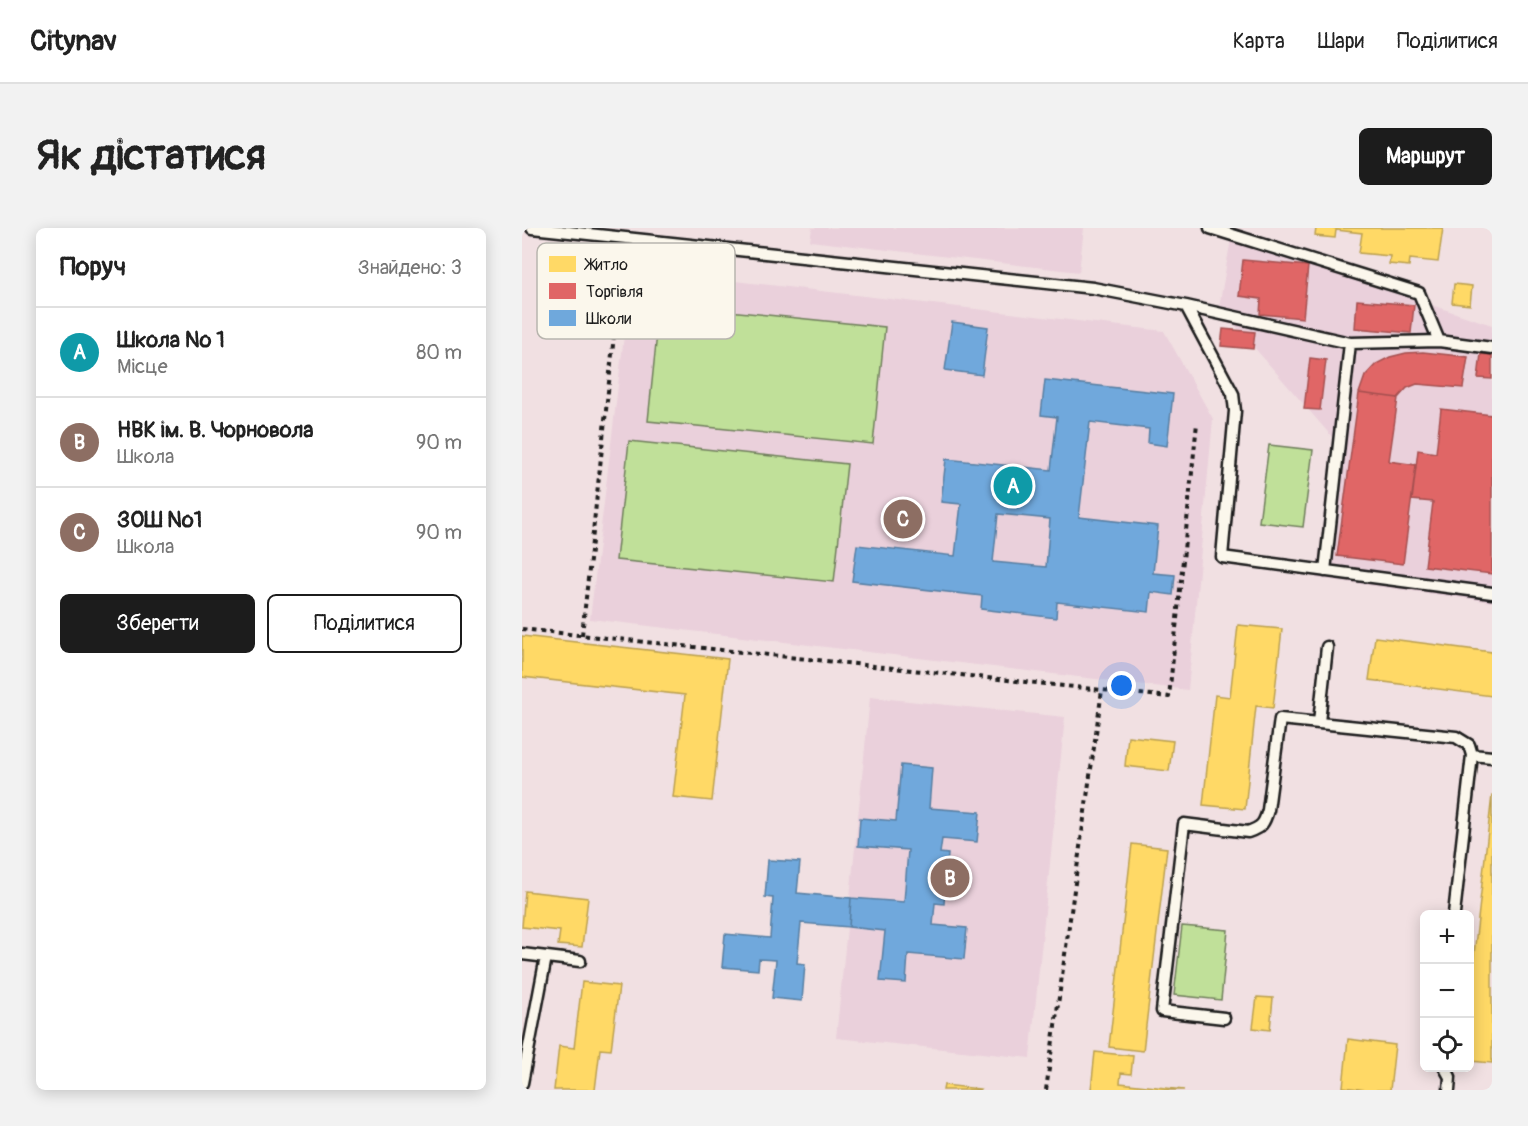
<!DOCTYPE html>
<html lang="uk">
<meta charset="utf-8">
<style>
body{margin:0;font-family:Pangolin,sans-serif;background:#f2f2f2;color:#222}
.controls{position:absolute;right:18px;bottom:18px;display:grid;overflow:hidden;border-radius:9px;box-shadow:0 3px 15px #0003}
.controls button{width:54px;height:54px;display:grid;place-items:center;padding:0;border:0;border-bottom:2px solid #e0e0e0;background:#fff;color:#222;font:30px sans-serif}
.you{position:absolute;left:600px;top:458px;width:21px;height:21px;margin:-15px;border:4px solid #fff;border-radius:50%;background:#1a73e8;box-shadow:0 0 0 9px #1a73e833}
.badge{display:grid;place-items:center;width:39px;height:39px;border-radius:50%;background:#1c1c1c;color:#fff;font-size:20px;font-weight:700}
.pin{position:absolute;translate:-50% -50%;border:3px solid #fff;box-shadow:0 2px 6px #0006}
.list{margin:0;padding:0;list-style:none}
h2{display:flex;justify-content:space-between;align-items:center;height:78px;margin:0;padding:0 24px;font-size:26px}
h2 small{font-size:20px;font-weight:400;color:#767676}
.list li{display:grid;grid-template-columns:39px 1fr auto;gap:18px;align-items:center;box-sizing:border-box;height:90px;padding:0 24px;border-top:2px solid #e0e0e0}
.list b{display:block;font-size:22px;white-space:nowrap}
.list p{margin:0;font-size:20px;white-space:nowrap;color:#767676}
.list em{font-size:20px;font-style:normal;color:#767676}
.actions{display:flex;gap:12px;padding:18px 24px}
.actions a{flex:1;padding:14px 0;border:2px solid #1c1c1c;border-radius:9px;text-align:center;font-size:21px;color:#1c1c1c}
.actions .main{background:#1c1c1c;color:#fff}
.icon{flex:none;width:33px;height:33px;fill:none;stroke:currentColor;stroke-width:2;stroke-linecap:round;stroke-linejoin:round}
.map{position:relative;flex:none;width:970px;height:862px;overflow:hidden;border-radius:9px}
header{display:flex;align-items:center;gap:36px;box-sizing:border-box;height:84px;padding:0 30px;background:#fff;border-bottom:2px solid #e0e0e0}
header strong{font-size:28px}
nav{display:flex;gap:33px;margin-inline-start:auto;font-size:21px}
.intro{display:flex;align-items:center;justify-content:space-between;box-sizing:border-box;height:144px;padding:0 36px}
h1{margin:0;font-size:42px}
.button{padding:15px 27px;border-radius:9px;background:#1c1c1c;color:#fff;font-size:21px;font-weight:700}
main{display:flex;gap:36px;padding:0 36px}
aside{flex:1;background:#fff;border-radius:9px;box-shadow:0 3px 15px #0003}
.map>svg:first-child{display:block}
.built{fill:#ead0db}
.green{fill:#c0e099;stroke:#6e7e5a;stroke-width:1.5}
.homes{fill:#ffd966;stroke:#bba050;stroke-width:1.5}
.shops{fill:#e06666;stroke:#a55050;stroke-width:1.5}
.schools{fill:#6fa8dc;stroke:#567ea2;stroke-width:1.5;fill-rule:evenodd}
.lines{fill:none;stroke-linecap:round;stroke-linejoin:round}
.service-casing{stroke:#1c1c1c;stroke-width:15}
.path{stroke:#1c1c1c;stroke-width:4;stroke-dasharray:4.5 4.5;stroke-linecap:butt}
.service{stroke:#fbf7ec;stroke-width:10}
.key{fill:#fbf7ec;stroke:#b8b5ae;stroke-width:1.5}
.key-label{font-size:16px;fill:#1c1c1c}
</style>
<header>
<strong>Citynav</strong>
<nav><a>Карта</a><a>Шари</a><a>Поділитися</a></nav>
</header>
<div class="intro"><h1>Як дістатися</h1><a class="button">Маршрут</a></div>
<main>
<aside>
<h2>Поруч<small>Знайдено: 3</small></h2>
<ul class="list">
<li><span class="badge" style="background:#0f9aa8">A</span><div><b>Школа № 1</b><p>Місце</p></div><em>80 m</em></li>
<li><span class="badge" style="background:#8d6e63">B</span><div><b>НВК ім. В. Чорновола</b><p>Школа</p></div><em>90 m</em></li>
<li><span class="badge" style="background:#8d6e63">C</span><div><b>ЗОШ №1</b><p>Школа</p></div><em>90 m</em></li>
</ul>
<div class="actions"><a class="main">Зберегти</a><a>Поділитися</a></div>
</aside>
<div class="map">
<svg width="970" height="862" viewBox="0 0 970 862">
<rect width="100%" height="100%" fill="#f1e0e2"/>
<filter id="ink" filterUnits="userSpaceOnUse"><feTurbulence type="fractalNoise" baseFrequency=".0167" numOctaves="2"/><feDisplacementMap in="SourceGraphic" scale="12" xChannelSelector="R" yChannelSelector="G"/><feConvolveMatrix kernelMatrix="1 2 1 2 8 2 1 2 1" color-interpolation-filters="sRGB"/></filter>
<g filter="url(#ink)">
<path class="built" d="M290,0H562L557,44L288,13Z
M709,11L970,97V374L794,350L811,210L697,79Z
M110,41L642,103L691,191L666,462L68,391Z
M348,469L543,489L508,830L314,810Z"/>
<path class="green" d="M138,76L363,99L351,216L126,193Z
M107,213L325,236L312,354L94,332Z
M747,217L791,222L781,299L737,294Z
M660,698L706,702L699,772L652,767Z"/>
<path class="homes" d="M794,0H921L916,34L888,31L887,38L867,36L868,28L837,25L840,5L814,2L813,10L793,8Z
M932,56L950,58L948,77L930,75Z
M716,397L760,401L751,480L734,478L723,581L681,577L693,467L708,469Z
M0,408L206,431L190,573L151,569L163,467L0,449Z
M853,409L970,424V468L847,452Z
M606,508L651,513L647,543L603,538Z
M970,567V835L948,833V762Z
M610,616L645,620L621,823L587,819Z
M3,663L66,670L60,719L36,717L38,703L0,699Z
M60,754L97,758L89,822L78,821L73,862H32L37,818L52,820Z
M735,769L751,770L748,802L731,800Z
M826,811L873,817L868,862H845L821,859Z
M573,824L611,828L609,846L599,845L598,855L662,862H569Z
M422,857L458,861L457,862H421Z"/>
<path class="shops" d="M721,32L786,38L781,90L738,86L739,71L717,68Z
M835,72L892,77L889,105L833,100Z
M701,101L733,104L731,121L699,118Z
M901,124L946,129L941,160L895,156L885,160L876,170L837,165L843,148L854,136L868,129L884,125Z
M959,126L970,127V151L956,150Z
M788,130L804,132L798,182L782,181Z
M837,165L876,170L867,233L894,237L881,336L815,328Z
M919,181L970,187V346L903,338L911,274L890,272L896,222L914,225Z"/>
<path class="schools" d="M430,94L466,99L460,147L423,142Z
M523,152L651,166L645,218L626,215L627,201L568,194L557,289L636,298L631,345L653,347L651,367L629,364L627,384L535,374L534,390L459,381L460,368L330,353L335,317L433,328L439,276L419,274L424,231L529,242L535,189L519,187ZM476,286L528,291L524,339L471,334Z
M379,537L410,540L407,580L458,584L455,614L420,611L418,625L426,626L422,676L413,675L411,697L445,700L442,731L386,726L384,755L358,753L363,703L327,699L329,670L382,674L386,622L336,618L338,590L374,593Z
M246,632L278,634L275,665L329,670L327,699L279,695L275,735L283,736L280,773L250,770L254,732L237,731L236,742L200,739L203,706L248,710L251,670L243,669Z"/>
<g class="lines">
<g class="service-casing">
<path id="service" d="M10,0L571,60L664,78L828,115L917,113L970,120
M688,0L897,65L917,113
M664,78L711,166L713,183L700,329L970,365
M803,343L828,115
M797,494L805,419
M932,686L950,527
M0,726L58,733
M702,790L640,783L662,596L726,604C740,599 742,596 746,582L758,491L934,509L947,517L950,527L970,529
M923,840L928,849L927,862
M0,855L24,729"/>
</g>
<path class="path" d="M0,401L647,469L675,195
M60,407L101,23
M524,862L580,462"/>
<use href="#service" class="service"/>
</g>
</g>
<rect x="15" y="15" width="198" height="96" rx="9" class="key"/>
<rect x="27" y="28" width="27" height="16" fill="#ffd966"/>
<rect x="27" y="55" width="27" height="16" fill="#e06666"/>
<rect x="27" y="82" width="27" height="16" fill="#6fa8dc"/>
<g class="key-label">
<text x="64" y="42">Житло</text>
<text x="64" y="69">Торгівля</text>
<text x="64" y="96">Школи</text>
</g>
</svg>
<div class="controls">
<button>+</button>
<button>−</button>
<button><svg class="icon" aria-label="locate" viewBox="0 0 24 24"><circle cx="12" cy="12" r="6"/><path d="M12 2v4M12 18v4M2 12h4M18 12h4"/></svg></button>
</div>
<div class="you"></div>
<div class="pin badge" style="left:491px;top:258px;background:#0f9aa8">A</div>
<div class="pin badge" style="left:428px;top:650px;background:#8d6e63">B</div>
<div class="pin badge" style="left:381px;top:291px;background:#8d6e63">C</div>
</div>
</main>
